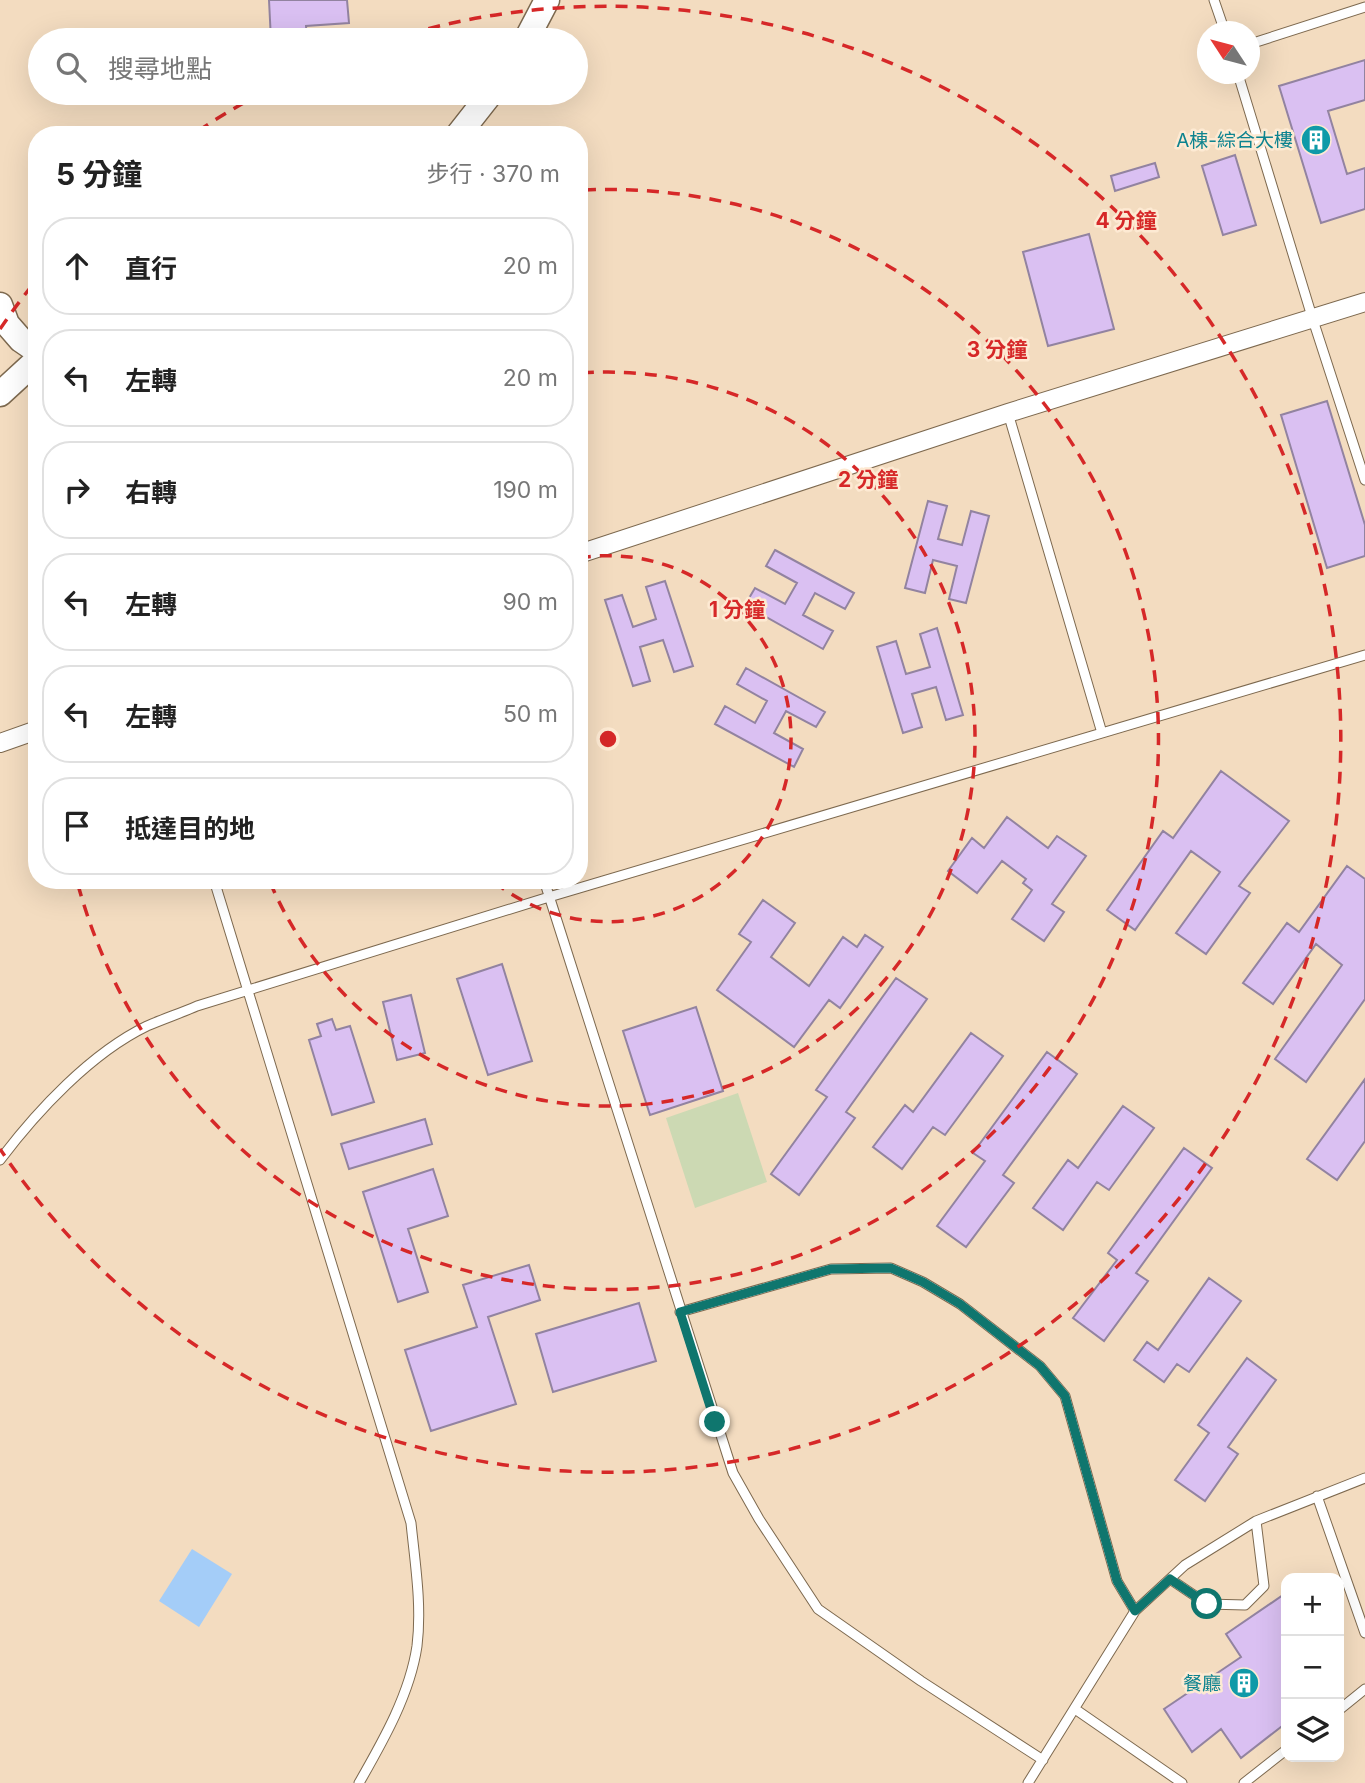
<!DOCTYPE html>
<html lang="zh-TW">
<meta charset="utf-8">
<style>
body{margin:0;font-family:Inter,"Noto Sans TC",sans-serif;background:#f6f6f6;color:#222}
.controls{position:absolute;right:21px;bottom:21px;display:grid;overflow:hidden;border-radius:14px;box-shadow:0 7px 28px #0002}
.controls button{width:63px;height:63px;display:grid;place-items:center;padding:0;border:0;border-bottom:2px solid #e0e0e0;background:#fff;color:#222;font:35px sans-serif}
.compass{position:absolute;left:1197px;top:21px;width:63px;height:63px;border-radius:50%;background:#fff;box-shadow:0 7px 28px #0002;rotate:306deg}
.stop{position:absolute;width:21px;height:21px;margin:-16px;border:5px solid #0f766e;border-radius:50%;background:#fff}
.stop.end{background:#0f766e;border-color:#fff;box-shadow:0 2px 7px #0008}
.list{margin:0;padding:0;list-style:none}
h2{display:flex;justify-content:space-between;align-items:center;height:91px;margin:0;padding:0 28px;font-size:30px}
h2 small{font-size:23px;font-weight:400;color:#767676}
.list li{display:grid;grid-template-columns:46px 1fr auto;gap:21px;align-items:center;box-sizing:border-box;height:98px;margin:0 14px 14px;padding:0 14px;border:2px solid #e0e0e0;border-radius:28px}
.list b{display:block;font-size:26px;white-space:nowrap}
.list em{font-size:23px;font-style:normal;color:#767676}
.icon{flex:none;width:38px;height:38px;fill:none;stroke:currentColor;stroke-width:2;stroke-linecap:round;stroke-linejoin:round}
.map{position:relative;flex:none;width:1365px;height:1783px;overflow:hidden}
.search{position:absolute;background:#fff;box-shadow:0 7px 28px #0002;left:28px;top:28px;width:560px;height:77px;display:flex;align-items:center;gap:18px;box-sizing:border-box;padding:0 24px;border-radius:38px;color:#767676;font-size:26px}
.panel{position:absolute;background:#fff;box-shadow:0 7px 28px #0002;left:28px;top:126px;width:560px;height:763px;border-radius:28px}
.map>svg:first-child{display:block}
.green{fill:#ccd9b3}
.water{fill:#a4cdf8}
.building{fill:#dac0f2;stroke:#9283a0;stroke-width:2}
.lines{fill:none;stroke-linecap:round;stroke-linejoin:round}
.lane-casing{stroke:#7d694f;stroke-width:11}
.street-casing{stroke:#7d694f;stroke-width:20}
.secondary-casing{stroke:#7d694f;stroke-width:27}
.lane{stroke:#fff;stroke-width:9}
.street{stroke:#fff;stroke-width:18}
.secondary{stroke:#fff;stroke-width:24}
.route{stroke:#0f766e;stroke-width:9}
.ring{fill:none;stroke:#d62828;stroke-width:3.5;stroke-dasharray:12 9}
.labels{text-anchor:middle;stroke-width:5;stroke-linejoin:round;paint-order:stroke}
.culture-label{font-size:19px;fill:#0d838f;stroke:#fdead3;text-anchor:end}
.centre{fill:#d62828;stroke:#fdead3;stroke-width:3.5}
.ring-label{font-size:21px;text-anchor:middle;font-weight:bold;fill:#d62828;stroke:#fdead3;stroke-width:5;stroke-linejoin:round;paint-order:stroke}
</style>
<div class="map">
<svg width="1365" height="1783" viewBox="0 0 1365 1783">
<rect width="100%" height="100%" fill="#f3dcc0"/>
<path class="green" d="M738,1093L767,1182L695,1208L666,1118Z"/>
<path class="water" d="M192,1549L232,1574L199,1627L159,1601Z"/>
<path class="building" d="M269,0H347L349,23L306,26L307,40H271Z
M1365,60V100L1328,111L1347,174L1365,168V209L1321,223L1279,86Z
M1235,155L1256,225L1223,235L1202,166Z
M1155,163L1159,177L1115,191L1111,176Z
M1089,234L1114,329L1048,346L1023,252Z
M1327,401L1365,525V556L1327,568L1281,415Z
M928,501L947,506L938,539L962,545L971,511L989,516L966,603L949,599L957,566L933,560L925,593L905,588Z
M775,550L854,593L845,609L815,593L803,615L833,631L823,649L745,605L755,588L785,604L797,583L766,566Z
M665,581L693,666L674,672L663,640L640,647L650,681L633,686L605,600L622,595L633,627L656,619L646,587Z
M937,628L963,715L946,720L936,687L912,694L922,727L903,733L877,647L896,641L906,674L930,667L920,634Z
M746,668L825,712L816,727L786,711L774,733L803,749L794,767L715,724L725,706L755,723L767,701L737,684Z
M1221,771L1289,821L1239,886L1250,893L1206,954L1176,933L1220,872L1191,851L1135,930L1107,910L1163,831L1173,838Z
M1007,817L1048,848L1057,836L1086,856L1052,904L1064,912L1044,941L1012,919L1032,890L1023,883L1026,879L1002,861L977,893L948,871L972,838L984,848Z
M1347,866L1365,879V999L1306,1082L1275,1059L1342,965L1316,944L1273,1004L1243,983L1287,923L1299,932Z
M763,900L795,923L771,957L809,986L843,937L857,947L865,935L883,947L840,1008L829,1000L794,1047L717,990L751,942L739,934Z
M502,964L532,1061L488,1075L457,979Z
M896,978L927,999L846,1112L855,1118L799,1195L771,1174L827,1097L816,1090Z
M411,995L425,1053L397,1060L383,1002Z
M696,1007L723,1091L650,1115L623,1031Z
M332,1019L336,1030L350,1026L374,1102L332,1115L309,1040L321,1036L317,1024Z
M971,1033L1003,1056L945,1135L933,1127L902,1169L873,1147L905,1105L913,1112Z
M1047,1052L1077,1074L1003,1175L1014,1183L966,1247L937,1226L985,1161L973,1153Z
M1365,1079V1141L1337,1180L1307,1159Z
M1123,1106L1154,1128L1109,1190L1097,1182L1063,1230L1033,1208L1068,1160L1078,1168Z
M425,1119L432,1144L349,1169L341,1144Z
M1184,1148L1212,1168L1136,1273L1148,1281L1104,1341L1073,1318L1117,1260L1108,1253Z
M433,1169L448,1216L408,1229L428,1292L398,1302L363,1192Z
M529,1265L540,1300L488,1317L516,1404L431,1431L405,1350L477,1327L463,1285Z
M1209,1278L1241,1301L1189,1372L1177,1364L1164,1382L1134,1360L1147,1342L1158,1350Z
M639,1303L656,1361L553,1392L536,1334Z
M1247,1358L1276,1380L1228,1447L1238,1454L1205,1501L1175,1480L1209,1433L1198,1425Z
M1286,1593V1723L1241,1758L1221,1729L1192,1752L1164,1709L1241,1657L1226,1634Z"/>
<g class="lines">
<g class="lane-casing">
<path id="lane" d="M1214,0L1225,32
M1250,44L1365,7
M1238,74L1313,320L1365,480
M1008,413L1102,733
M214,880L411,1523C415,1563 422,1605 417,1646C410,1694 383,1741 359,1783
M544,880L733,1473L759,1519L818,1609L921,1681L1043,1760
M0,1160C37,1111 91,1053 147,1026C163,1019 181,1013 197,1006L549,897L1365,655
M680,1312L831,1269L891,1268L923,1282L960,1304L1040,1366L1065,1396L1117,1581L1135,1611
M1317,1496L1365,1633
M1170,1579L1207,1604L1245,1605L1264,1586L1256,1521
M1075,1709L1182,1783
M1339,1710L1365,1689
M1028,1783L1135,1611L1185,1565L1256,1521L1365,1478
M1244,1783L1286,1750"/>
</g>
<g class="street-casing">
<path id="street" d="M579,554L1008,413L1365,302
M0,743L37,730"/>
</g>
<g class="secondary-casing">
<path id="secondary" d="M526,40L547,0
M458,135L491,93
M0,305L7,324L21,340L37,351
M0,394L37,360"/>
</g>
<use href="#lane" class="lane"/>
<use href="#street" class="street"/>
<use href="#secondary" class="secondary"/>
</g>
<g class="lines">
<path class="route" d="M715,1422L680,1312L831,1269L891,1268L923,1282L960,1304L1040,1366L1065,1396L1117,1581L1135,1611L1170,1579L1207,1604"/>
</g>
<g class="ring">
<path d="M579 558A183 183 0 1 1 493 881"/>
<path d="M582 373A367 367 0 1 1 270 882"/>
<path d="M584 190A550 550 0 1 1 77 881"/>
<path d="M0 329A733 733 0 0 1 34 283M198 131A733 733 0 0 1 258 95M388 40A733 733 0 1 1 0 1149"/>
</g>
<defs>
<g id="building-disc" transform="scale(1.575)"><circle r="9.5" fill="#0f9aa8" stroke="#fdead3"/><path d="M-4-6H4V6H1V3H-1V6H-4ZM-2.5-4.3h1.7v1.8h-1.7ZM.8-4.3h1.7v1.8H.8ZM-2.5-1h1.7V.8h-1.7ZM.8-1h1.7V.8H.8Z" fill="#fff"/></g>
</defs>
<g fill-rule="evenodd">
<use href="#building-disc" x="1316" y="140"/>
<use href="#building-disc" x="1244" y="1683"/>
</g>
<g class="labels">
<g class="culture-label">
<text x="1293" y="147">A棟-綜合大樓</text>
<text x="1221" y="1690">餐廳</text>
</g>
</g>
<circle cx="608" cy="739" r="10" class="centre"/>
<g class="ring-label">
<text x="1126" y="228">4 分鐘</text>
<text x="997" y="357">3 分鐘</text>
<text x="868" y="487">2 分鐘</text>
<text x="737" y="617">1 分鐘</text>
</g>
</svg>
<div class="controls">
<button>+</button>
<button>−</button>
<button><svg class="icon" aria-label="layers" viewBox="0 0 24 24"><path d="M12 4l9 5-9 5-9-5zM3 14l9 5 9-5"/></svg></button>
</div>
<svg class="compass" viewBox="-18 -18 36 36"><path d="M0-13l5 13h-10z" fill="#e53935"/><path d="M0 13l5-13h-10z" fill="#767676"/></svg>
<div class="stop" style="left:1207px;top:1604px"></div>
<div class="stop end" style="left:715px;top:1422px"></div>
<div class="search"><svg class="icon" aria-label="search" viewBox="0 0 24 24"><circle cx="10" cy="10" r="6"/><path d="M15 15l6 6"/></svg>搜尋地點</div>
<section class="panel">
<h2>5 分鐘<small>步行 · 370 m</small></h2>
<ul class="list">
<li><svg class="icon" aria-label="ahead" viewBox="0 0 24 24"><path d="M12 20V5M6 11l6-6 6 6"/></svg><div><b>直行</b></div><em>20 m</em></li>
<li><svg class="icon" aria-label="left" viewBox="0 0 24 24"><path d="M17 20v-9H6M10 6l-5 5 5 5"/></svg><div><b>左轉</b></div><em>20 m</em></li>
<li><svg class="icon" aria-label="right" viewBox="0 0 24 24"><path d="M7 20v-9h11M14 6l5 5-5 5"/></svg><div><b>右轉</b></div><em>190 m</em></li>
<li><svg class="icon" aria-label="left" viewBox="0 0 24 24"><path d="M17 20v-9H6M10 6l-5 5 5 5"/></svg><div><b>左轉</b></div><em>90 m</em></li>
<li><svg class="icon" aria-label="left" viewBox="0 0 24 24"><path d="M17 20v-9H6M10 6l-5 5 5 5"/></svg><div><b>左轉</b></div><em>50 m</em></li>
<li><svg class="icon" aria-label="arrive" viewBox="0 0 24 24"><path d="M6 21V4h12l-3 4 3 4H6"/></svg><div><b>抵達目的地</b></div></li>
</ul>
</section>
</div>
